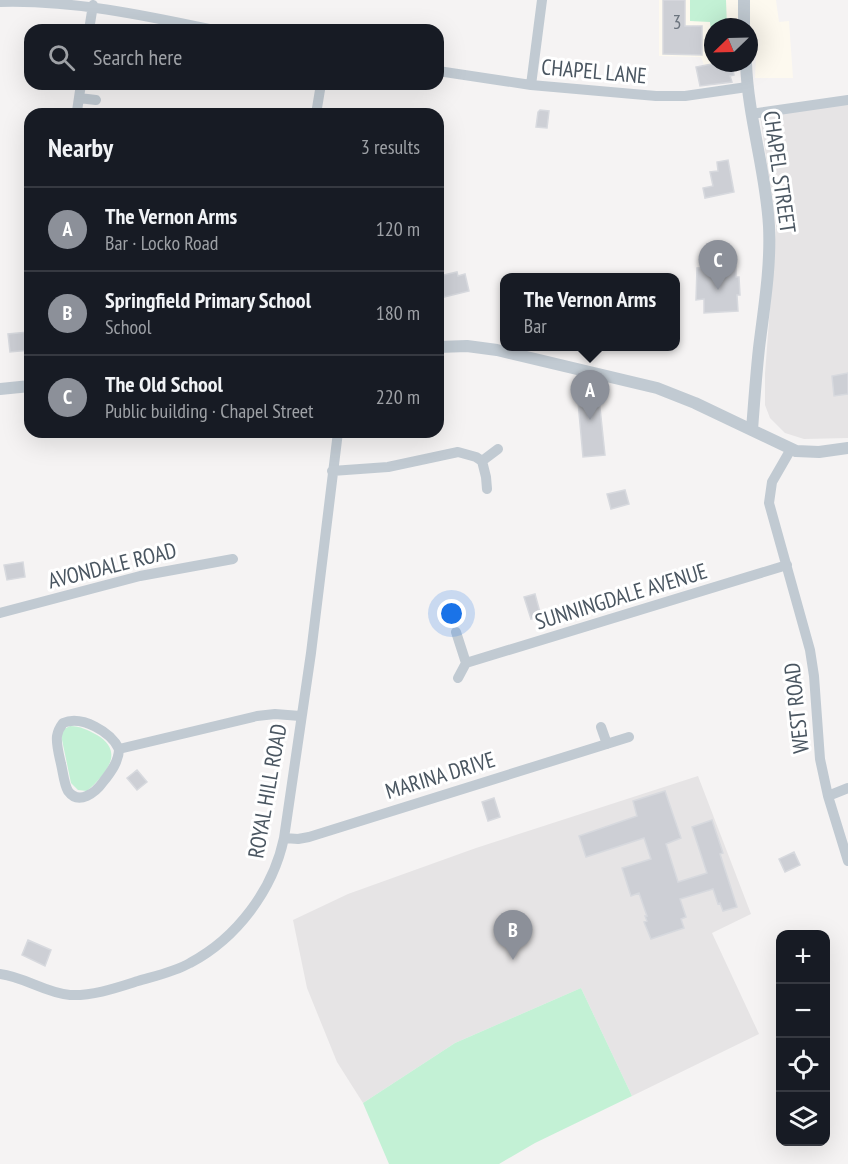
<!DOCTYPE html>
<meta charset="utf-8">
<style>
body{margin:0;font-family:"PT Sans Narrow",sans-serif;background:#242831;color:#f1f3f6}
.controls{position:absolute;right:18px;bottom:18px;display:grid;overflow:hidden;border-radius:12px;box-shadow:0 6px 24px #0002}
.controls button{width:54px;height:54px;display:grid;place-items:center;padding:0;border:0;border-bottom:2px solid #363941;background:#171b24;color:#f1f3f6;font:30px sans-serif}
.compass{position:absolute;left:704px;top:18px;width:54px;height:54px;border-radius:50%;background:#171b24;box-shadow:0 6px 24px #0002;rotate:247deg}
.you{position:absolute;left:452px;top:614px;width:21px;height:21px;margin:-15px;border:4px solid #fff;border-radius:50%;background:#1a73e8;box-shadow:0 0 0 9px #1a73e833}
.badge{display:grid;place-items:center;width:39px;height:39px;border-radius:50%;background:#8c9099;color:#fff;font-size:20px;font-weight:700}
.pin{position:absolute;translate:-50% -50px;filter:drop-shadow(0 2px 3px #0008)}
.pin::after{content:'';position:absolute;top:32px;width:21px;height:18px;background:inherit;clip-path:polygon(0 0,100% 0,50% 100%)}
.popup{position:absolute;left:500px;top:273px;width:180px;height:78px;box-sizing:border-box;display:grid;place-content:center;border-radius:12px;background:#171b24;filter:drop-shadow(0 2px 4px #0005);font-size:20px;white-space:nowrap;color:#9ea1a6}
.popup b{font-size:22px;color:#f1f3f6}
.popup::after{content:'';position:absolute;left:50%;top:100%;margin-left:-12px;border:12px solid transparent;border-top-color:#171b24}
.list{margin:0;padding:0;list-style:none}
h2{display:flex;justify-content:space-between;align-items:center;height:78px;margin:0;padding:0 24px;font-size:26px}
h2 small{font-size:20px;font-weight:400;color:#9ea1a6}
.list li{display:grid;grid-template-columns:39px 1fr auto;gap:18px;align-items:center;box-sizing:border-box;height:84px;padding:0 24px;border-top:2px solid #363941}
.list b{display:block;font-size:22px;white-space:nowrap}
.list p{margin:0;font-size:20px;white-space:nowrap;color:#9ea1a6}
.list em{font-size:20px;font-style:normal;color:#9ea1a6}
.icon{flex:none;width:33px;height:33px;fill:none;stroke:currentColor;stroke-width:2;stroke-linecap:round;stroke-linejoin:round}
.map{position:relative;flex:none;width:848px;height:1164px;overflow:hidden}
.search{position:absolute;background:#171b24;box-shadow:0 6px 24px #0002;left:24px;top:24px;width:420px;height:66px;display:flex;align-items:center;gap:15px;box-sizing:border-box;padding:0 21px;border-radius:18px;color:#9ea1a6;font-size:22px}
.panel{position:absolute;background:#171b24;box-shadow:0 6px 24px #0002;left:24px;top:108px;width:420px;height:330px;border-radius:18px}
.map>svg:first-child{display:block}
.commercial{fill:#fdf9ef}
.education{fill:#e6e4e5}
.green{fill:#c3f1d5}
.building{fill:#cdcfd5;stroke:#d7d9de;stroke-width:1.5}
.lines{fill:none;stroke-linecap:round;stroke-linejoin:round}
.minor{stroke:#c1cad2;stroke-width:10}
.tertiary{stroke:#c1cad2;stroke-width:12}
.labels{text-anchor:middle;stroke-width:6;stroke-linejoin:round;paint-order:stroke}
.number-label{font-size:20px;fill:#6b747e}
.street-label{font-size:22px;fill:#4a5661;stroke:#fff}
</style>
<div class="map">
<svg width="848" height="1164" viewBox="0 0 848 1164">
<rect width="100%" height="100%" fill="#f5f3f3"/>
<path class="commercial" d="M659,0H776L779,22L789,21L793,78H755L756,56L749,57V27H713V63H717L704,65L701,57L659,56Z"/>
<path class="education" d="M848,102V438L804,439L785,433L770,418L765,405V374L776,226L760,115Z
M698,776L751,914L712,933L759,1034L632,1096L581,988L455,1043L363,1103L337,1062L307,988L293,920L348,894L476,848Z"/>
<path class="green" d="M690,0H726L727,27H713V32H711L710,22L690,21Z
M70,726C80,726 88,730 97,735C126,752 105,775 87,791L78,790L71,783L61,735L64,729Z
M581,988L632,1096L535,1143L499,1164H389L363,1103L455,1043Z"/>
<path class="building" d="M663,0H685V26H702V55L663,54Z
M717,63H728L729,66L732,65L734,75L730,76L732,82L700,86L696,67Z
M540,110L549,111L547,128L536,127L538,112Z
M728,160L734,192L705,198L703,188L713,186L710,172L718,171L717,162Z
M736,266V277H739L740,295H737L738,311L704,313V299L696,300L697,268Z
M457,272L458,276L465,274L469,291L444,297L439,276Z
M28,332L30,350L10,352L8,334Z
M848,373V394L834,396L832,376Z
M598,389L605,455L583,457L577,391Z
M625,490L629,504L611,509L607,494Z
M23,562L25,577L7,580L4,565Z
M535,594L541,616L531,619L524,597Z
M137,770L147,782L137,790L127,778Z
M665,791L681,838L666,844L678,882L707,873L692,827L712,820L723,853L720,854L737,907L723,911L720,903L718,904L713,889L680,899L686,917L681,919L684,928L651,939L644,922L647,921L645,916H647L639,893L631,896L622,868L651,859L644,838L586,857L579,836L637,816L633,801Z
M494,798L500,817L488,821L482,802Z
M794,852L800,865L785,872L779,859Z
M28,940L51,950L45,966L22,955Z"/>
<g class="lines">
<path class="minor" d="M0,2C73,0 143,15 214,30
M89,30L93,5
M438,71L531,85L656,96H685L747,87
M531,85L542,0
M79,98L96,100
M77,111L81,84
M316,114L321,84
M751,114L848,100
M791,449L772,482L769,503L810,650L814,676L820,759L828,796L848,861
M482,461L498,449
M332,471L388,467L458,452L476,457L482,461L486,477L487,489
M0,613L140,576L233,559
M456,632L466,663L787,565
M458,678L466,663
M601,727L607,744
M119,749C111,732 82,715 63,723C60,727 58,730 57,736C56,744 59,755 61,764C63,772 64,784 68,791C79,806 96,792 103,782C111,772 119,761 119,749L257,716L275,714L300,716
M828,796L848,788
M284,838L298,839L309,837L629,737
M0,974C25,977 45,993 70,995C93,996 116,988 138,981C155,976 174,972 190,963C237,938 273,890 284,838L311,653L338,432"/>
<path class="tertiary" d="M744,0V27
M746,63C748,118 766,171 769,226C771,267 764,307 759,348C756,376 754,403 752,430
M438,347L467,346L497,350L657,388L695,403L796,451L819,452L848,448
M0,389L30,386"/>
</g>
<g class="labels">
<g class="number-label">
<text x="677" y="29">3</text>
</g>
<g class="street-label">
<text transform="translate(594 71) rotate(5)" y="8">CHAPEL LANE</text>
<text transform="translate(780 172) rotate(82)" y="8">CHAPEL STREET</text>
<text transform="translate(112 565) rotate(-14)" y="8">AVONDALE ROAD</text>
<text transform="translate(621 596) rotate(-17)" y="8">SUNNINGDALE AVENUE</text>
<text transform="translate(796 708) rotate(-96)" y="8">WEST ROAD</text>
<text transform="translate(440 775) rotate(-17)" y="8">MARINA DRIVE</text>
<text transform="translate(267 791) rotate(-80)" y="8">ROYAL HILL ROAD</text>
</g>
</g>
</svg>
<div class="controls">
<button>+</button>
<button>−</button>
<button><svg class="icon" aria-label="locate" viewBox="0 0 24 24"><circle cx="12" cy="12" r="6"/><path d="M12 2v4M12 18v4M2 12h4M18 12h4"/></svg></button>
<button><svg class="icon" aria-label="layers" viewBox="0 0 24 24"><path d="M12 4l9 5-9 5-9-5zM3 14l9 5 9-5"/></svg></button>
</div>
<svg class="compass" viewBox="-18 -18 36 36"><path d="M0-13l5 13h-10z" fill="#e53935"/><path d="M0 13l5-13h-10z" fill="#9ea1a6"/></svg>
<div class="you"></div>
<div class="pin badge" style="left:590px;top:420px">A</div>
<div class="popup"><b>The Vernon Arms</b>Bar</div>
<div class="pin badge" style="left:513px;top:960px">B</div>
<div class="pin badge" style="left:718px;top:290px">C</div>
<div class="search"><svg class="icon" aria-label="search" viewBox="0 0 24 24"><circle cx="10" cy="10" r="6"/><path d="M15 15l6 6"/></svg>Search here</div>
<section class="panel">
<h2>Nearby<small>3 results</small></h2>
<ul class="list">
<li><span class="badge">A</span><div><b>The Vernon Arms</b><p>Bar · Locko Road</p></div><em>120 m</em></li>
<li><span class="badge">B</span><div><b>Springfield Primary School</b><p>School</p></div><em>180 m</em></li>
<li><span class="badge">C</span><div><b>The Old School</b><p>Public building · Chapel Street</p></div><em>220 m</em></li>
</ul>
</section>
</div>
